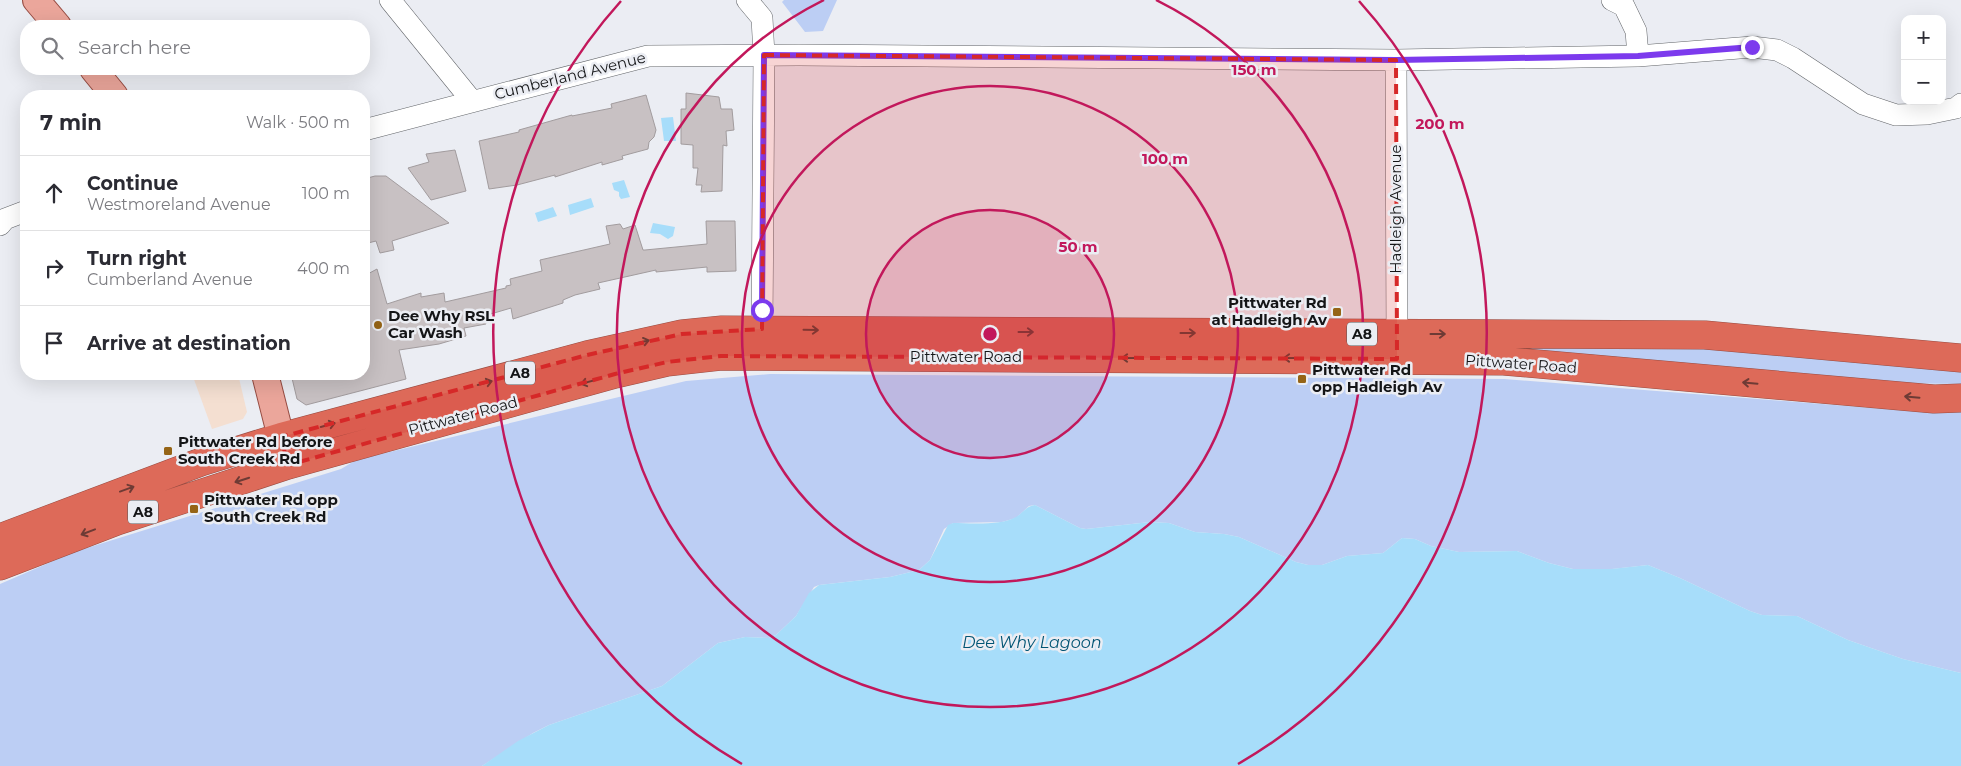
<!DOCTYPE html>
<meta charset="utf-8">
<style>
body{margin:0;font-family:Montserrat,sans-serif;background:#f7f7f7;color:#2b2b33}
.controls{position:absolute;right:15px;top:15px;display:grid;overflow:hidden;border-radius:10px;box-shadow:0 5px 20px #0002}
.controls button{width:45px;height:45px;display:grid;place-items:center;padding:0;border:0;border-bottom:1px solid #e1e1e2;background:#fff;color:#2b2b33;font:25px sans-serif}
.stop{position:absolute;width:15px;height:15px;margin:-11px;border:4px solid #7c3aed;border-radius:50%;background:#fff}
.stop.end{background:#7c3aed;border-color:#fff;box-shadow:0 1px 5px #0008}
.list{margin:0;padding:0;list-style:none}
h2{display:flex;justify-content:space-between;align-items:center;height:65px;margin:0;padding:0 20px;font-size:21px}
h2 small{font-size:16px;font-weight:400;color:#7c7c81}
.list li{display:grid;grid-template-columns:32px 1fr auto;gap:15px;align-items:center;box-sizing:border-box;height:75px;padding:0 20px;border-top:1px solid #e1e1e2}
.list b{display:block;font-size:19px;white-space:nowrap}
.list p{margin:0;font-size:16px;white-space:nowrap;color:#7c7c81}
.list em{font-size:16px;font-style:normal;color:#7c7c81}
.icon{flex:none;width:28px;height:28px;fill:none;stroke:currentColor;stroke-width:2;stroke-linecap:round;stroke-linejoin:round}
.map{position:relative;flex:none;width:1961px;height:766px;overflow:hidden}
.search{position:absolute;background:#fff;box-shadow:0 5px 20px #0002;left:20px;top:20px;width:350px;height:55px;display:flex;align-items:center;gap:12px;box-sizing:border-box;padding:0 18px;border-radius:20px;color:#7c7c81;font-size:19px}
.panel{position:absolute;background:#fff;box-shadow:0 5px 20px #0002;left:20px;top:90px;width:350px;height:290px;border-radius:20px}
.map>svg:first-child{display:block}
.commercial{fill:#f4dfd1}
.green{fill:#bccef4}
.water{fill:#a7ddfa}
.building{fill:#c8c1c3;stroke:#a29c9e}
.lines{fill:none;stroke-linecap:round;stroke-linejoin:round}
.minor-casing{stroke:#626569;stroke-width:22}
.major-casing{stroke:#974c42;stroke-width:28}
.highway-casing{stroke:#974c42;stroke-width:29}
.minor{stroke:#fff;stroke-width:21}
.major{stroke:#eba69b;stroke-width:26}
.highway{stroke:#dd6a59;stroke-width:28}
.oneway{stroke:#6e3b35}
.route{stroke:#7c3aed;stroke-width:6}
.marked{fill:#d62828;fill-opacity:0.2;stroke:#d62828;stroke-width:4;stroke-dasharray:10 6;stroke-linejoin:round}
.ring{fill:none;stroke:#c2185b;stroke-width:2.5}
.poi-dot{fill:#956416;stroke:#ebedf3;stroke-width:2}
.labels{text-anchor:middle;stroke-width:5;stroke-linejoin:round;paint-order:stroke}
.shield{fill:#ebedf3;stroke:#545659;stroke-width:1}
.shield-label{font-size:14px;font-weight:bold;fill:#141517}
.street-label{font-size:15px;fill:#141517;stroke:#ebedf3}
.poi-label{font-size:15px;font-weight:bold;fill:#141517;stroke:#ebedf3;text-anchor:start}
.water-label{font-size:16px;font-style:italic;fill:#005474;stroke:#ebedf3}
.centre{fill:#c2185b;stroke:#ebedf3;stroke-width:2.5}
.ring-label{font-size:15px;text-anchor:middle;font-weight:bold;fill:#c2185b;stroke:#ebedf3;stroke-width:5;stroke-linejoin:round;paint-order:stroke}
</style>
<div class="map">
<svg width="1961" height="766" viewBox="0 0 1961 766">
<rect width="100%" height="100%" fill="#ebedf3"/>
<path class="commercial" d="M192,374H238L247,412L243,419L212,429Z"/>
<path class="green" d="M784,0H837L823,31L805,32L782,2Z
M1467,345L1673,346L1961,369V384L1883,383Z
M770,374L1504,379L1935,413L1961,412V673L1903,659L1848,640L1797,616L1762,615L1750,611L1680,578L1648,565L1612,569H1573L1549,563L1517,551L1459,552L1431,546L1415,539L1402,538L1383,553L1347,556L1322,565H1308L1296,562L1239,537L1224,534L1195,532L1169,523L1150,522L1086,529L1080,528L1035,505L1029,506L1016,518L1002,522L953,523L944,529L930,560L919,570L890,577L819,585L814,587L796,616L776,635L769,638L745,637L718,643L662,686L549,725L533,733L482,766H0V584L74,552L341,469L356,460L686,381Z"/>
<path class="water" d="M673,117L676,141H664L661,118Z
M624,180L630,197L621,199L619,196V192L614,190L612,183Z
M591,198L594,207L570,215L568,205Z
M553,207L557,216L538,222L535,213Z
M653,223L675,227L673,236L668,239L660,234L650,233Z
M1035,505L1080,528L1086,529L1150,522L1169,523L1195,532L1224,534L1239,537L1296,562L1308,565H1322L1347,556L1383,553L1402,538L1415,539L1431,546L1459,552L1517,551L1549,563L1573,569H1611L1648,565L1680,578L1750,611L1762,615L1797,616L1848,640L1903,659L1961,673V766H482L518,741L549,725L662,686L718,643L745,637L769,638L776,635L796,616L809,593L819,585L890,577L919,570L930,560L948,525L953,523C969,523 1001,526 1016,517C1023,513 1026,506 1035,505Z"/>
<path class="building" d="M686,93L719,97L721,109H732L734,130L726,131L727,146L723,145L722,191L701,192L702,185H696L698,168H693V145L681,144V109H686Z
M646,95L656,130L654,137L649,142L648,149L622,156L623,159L602,165V162L555,177V175L517,185L489,189L479,141L519,132V130L572,115V116L612,108L611,104Z
M455,150L466,191L431,200L408,168L429,162L426,154Z
M375,176H386L449,223L392,241L394,250L380,253L376,241L364,244V179Z
M706,221H735L736,271L707,272V267L656,272V270L598,283L600,289L575,295L563,300V303L513,319L511,308L484,316L486,324L464,328L466,336L439,344L399,350L406,379L306,405L297,399L291,374H364V276L377,269L387,304L421,293V297L444,293L445,302L506,288V286L511,285L510,279L542,271L540,260L610,244L606,226L620,224L623,229L635,225L643,250H645L707,244Z"/>
<g class="lines">
<g class="minor-casing">
<path id="minor" d="M390,0L472,101
M747,0L762,18L764,55L762,329
M1612,0L1624,6L1636,31L1638,56
M1396,60L1397,349
M364,130L648,56L799,55L1396,60L1638,56L1752,47L1777,50L1793,58L1863,104L1896,115L1927,114L1956,108L1961,104
M0,225L5,219L26,211"/>
</g>
<g class="major-casing">
<path id="major" d="M36,0L58,26
M93,69L115,96
M265,374L288,465"/>
</g>
<g class="highway-casing">
<path id="highway" d="M0,538L201,462L281,437L587,355L682,334L722,330L1705,335L1961,358
M0,566L117,521L288,465L615,374L667,362L721,356L1504,361L1934,399L1961,398"/>
</g>
<use href="#minor" class="minor"/>
<use href="#major" class="major"/>
<use href="#highway" class="highway"/>
</g>
<defs><path id="oneway-shaft" d="M-6 0H5M1.5-3L5.5 0L1.5 3" fill="none" stroke-width="1.6" stroke-linecap="round" stroke-linejoin="round" transform="scale(1.25)"/></defs>
<g class="oneway">
<use href="#oneway-shaft" transform="translate(811 330) rotate(1)"/>
<use href="#oneway-shaft" transform="translate(1026 332)"/>
<use href="#oneway-shaft" transform="translate(1188 333)"/>
<use href="#oneway-shaft" transform="translate(1438 334)"/>
<use href="#oneway-shaft" transform="translate(642 342) rotate(-13)"/>
<use href="#oneway-shaft" transform="translate(1129 358) rotate(-180)"/>
<use href="#oneway-shaft" transform="translate(1291 358) rotate(-180)"/>
<use href="#oneway-shaft" transform="translate(588 382) rotate(165)"/>
<use href="#oneway-shaft" transform="translate(485 383) rotate(-15)"/>
<use href="#oneway-shaft" transform="translate(1750 383) rotate(-175)"/>
<use href="#oneway-shaft" transform="translate(1912 397) rotate(-175)"/>
<use href="#oneway-shaft" transform="translate(328 425) rotate(-15)"/>
<use href="#oneway-shaft" transform="translate(242 480) rotate(162)"/>
<use href="#oneway-shaft" transform="translate(127 489) rotate(-20)"/>
<use href="#oneway-shaft" transform="translate(88 532) rotate(159)"/>
</g>
<g class="lines">
<path class="route" d="M762,310L764,55L1396,60L1638,56L1752,47"/>
</g>
<path class="marked" d="M764,55L1396,60L1397,359L721,356L667,362L615,374L288,465L281,437L587,355L682,334L762,329Z"/>
<circle cx="990" cy="334" r="124" fill="#c2185b" fill-opacity=".12"/>
<g class="ring">
<circle cx="990" cy="334" r="124"/>
<circle cx="990" cy="334" r="248"/>
<path d="M1156 0A373 373 0 1 1 824 0"/>
<path d="M742 764A497 497 0 0 1 621 1M1359 1A497 497 0 0 1 1238 764"/>
</g>
<g class="poi-dot">
<rect x="1332" y="307" width="10" height="10" rx="2.5"/>
<circle cx="378" cy="325" r="5"/>
<rect x="1297" y="374" width="10" height="10" rx="2.5"/>
<rect x="163" y="446" width="10" height="10" rx="2.5"/>
<rect x="189" y="504" width="10" height="10" rx="2.5"/>
</g>
<g class="labels">
<g class="shield">
<rect x="1347" y="322.5" width="30" height="23" rx="4"/>
<rect x="505" y="361.5" width="30" height="23" rx="4"/>
<rect x="128" y="500.5" width="30" height="23" rx="4"/>
</g>
<g class="shield-label">
<text x="1362" y="339">A8</text>
<text x="520" y="378">A8</text>
<text x="143" y="517">A8</text>
</g>
<g class="street-label">
<text transform="translate(570 76) rotate(-14)" y="5">Cumberland Avenue</text>
<text transform="translate(1396 209) rotate(-90)" y="5">Hadleigh Avenue</text>
<text x="966" y="362">Pittwater Road</text>
<text transform="translate(1521 364) rotate(4)" y="5">Pittwater Road</text>
<text transform="translate(463 416) rotate(-15)" y="5">Pittwater Road</text>
</g>
<g class="poi-label">
<text x="1327" y="308" text-anchor="end">Pittwater Rd<tspan x="1327" dy="17">at Hadleigh Av</tspan></text>
<text x="388" y="321">Dee Why RSL<tspan x="388" dy="17">Car Wash</tspan></text>
<text x="1312" y="375">Pittwater Rd<tspan x="1312" dy="17">opp Hadleigh Av</tspan></text>
<text x="178" y="447">Pittwater Rd before<tspan x="178" dy="17">South Creek Rd</tspan></text>
<text x="204" y="505">Pittwater Rd opp<tspan x="204" dy="17">South Creek Rd</tspan></text>
</g>
<g class="water-label">
<text x="1032" y="648">Dee Why Lagoon</text>
</g>
</g>
<circle cx="990" cy="334" r="8" class="centre"/>
<g class="ring-label">
<text x="1254" y="75">150 m</text>
<text x="1440" y="129">200 m</text>
<text x="1165" y="164">100 m</text>
<text x="1078" y="252">50 m</text>
</g>
</svg>
<div class="controls">
<button>+</button>
<button>−</button>
</div>
<div class="stop" style="left:762px;top:310px"></div>
<div class="stop end" style="left:1752px;top:47px"></div>
<div class="search"><svg class="icon" aria-label="search" viewBox="0 0 24 24"><circle cx="10" cy="10" r="6"/><path d="M15 15l6 6"/></svg>Search here</div>
<section class="panel">
<h2>7 min<small>Walk · 500 m</small></h2>
<ul class="list">
<li><svg class="icon" aria-label="ahead" viewBox="0 0 24 24"><path d="M12 20V5M6 11l6-6 6 6"/></svg><div><b>Continue</b><p>Westmoreland Avenue</p></div><em>100 m</em></li>
<li><svg class="icon" aria-label="right" viewBox="0 0 24 24"><path d="M7 20v-9h11M14 6l5 5-5 5"/></svg><div><b>Turn right</b><p>Cumberland Avenue</p></div><em>400 m</em></li>
<li><svg class="icon" aria-label="arrive" viewBox="0 0 24 24"><path d="M6 21V4h12l-3 4 3 4H6"/></svg><div><b>Arrive at destination</b></div></li>
</ul>
</section>
</div>
